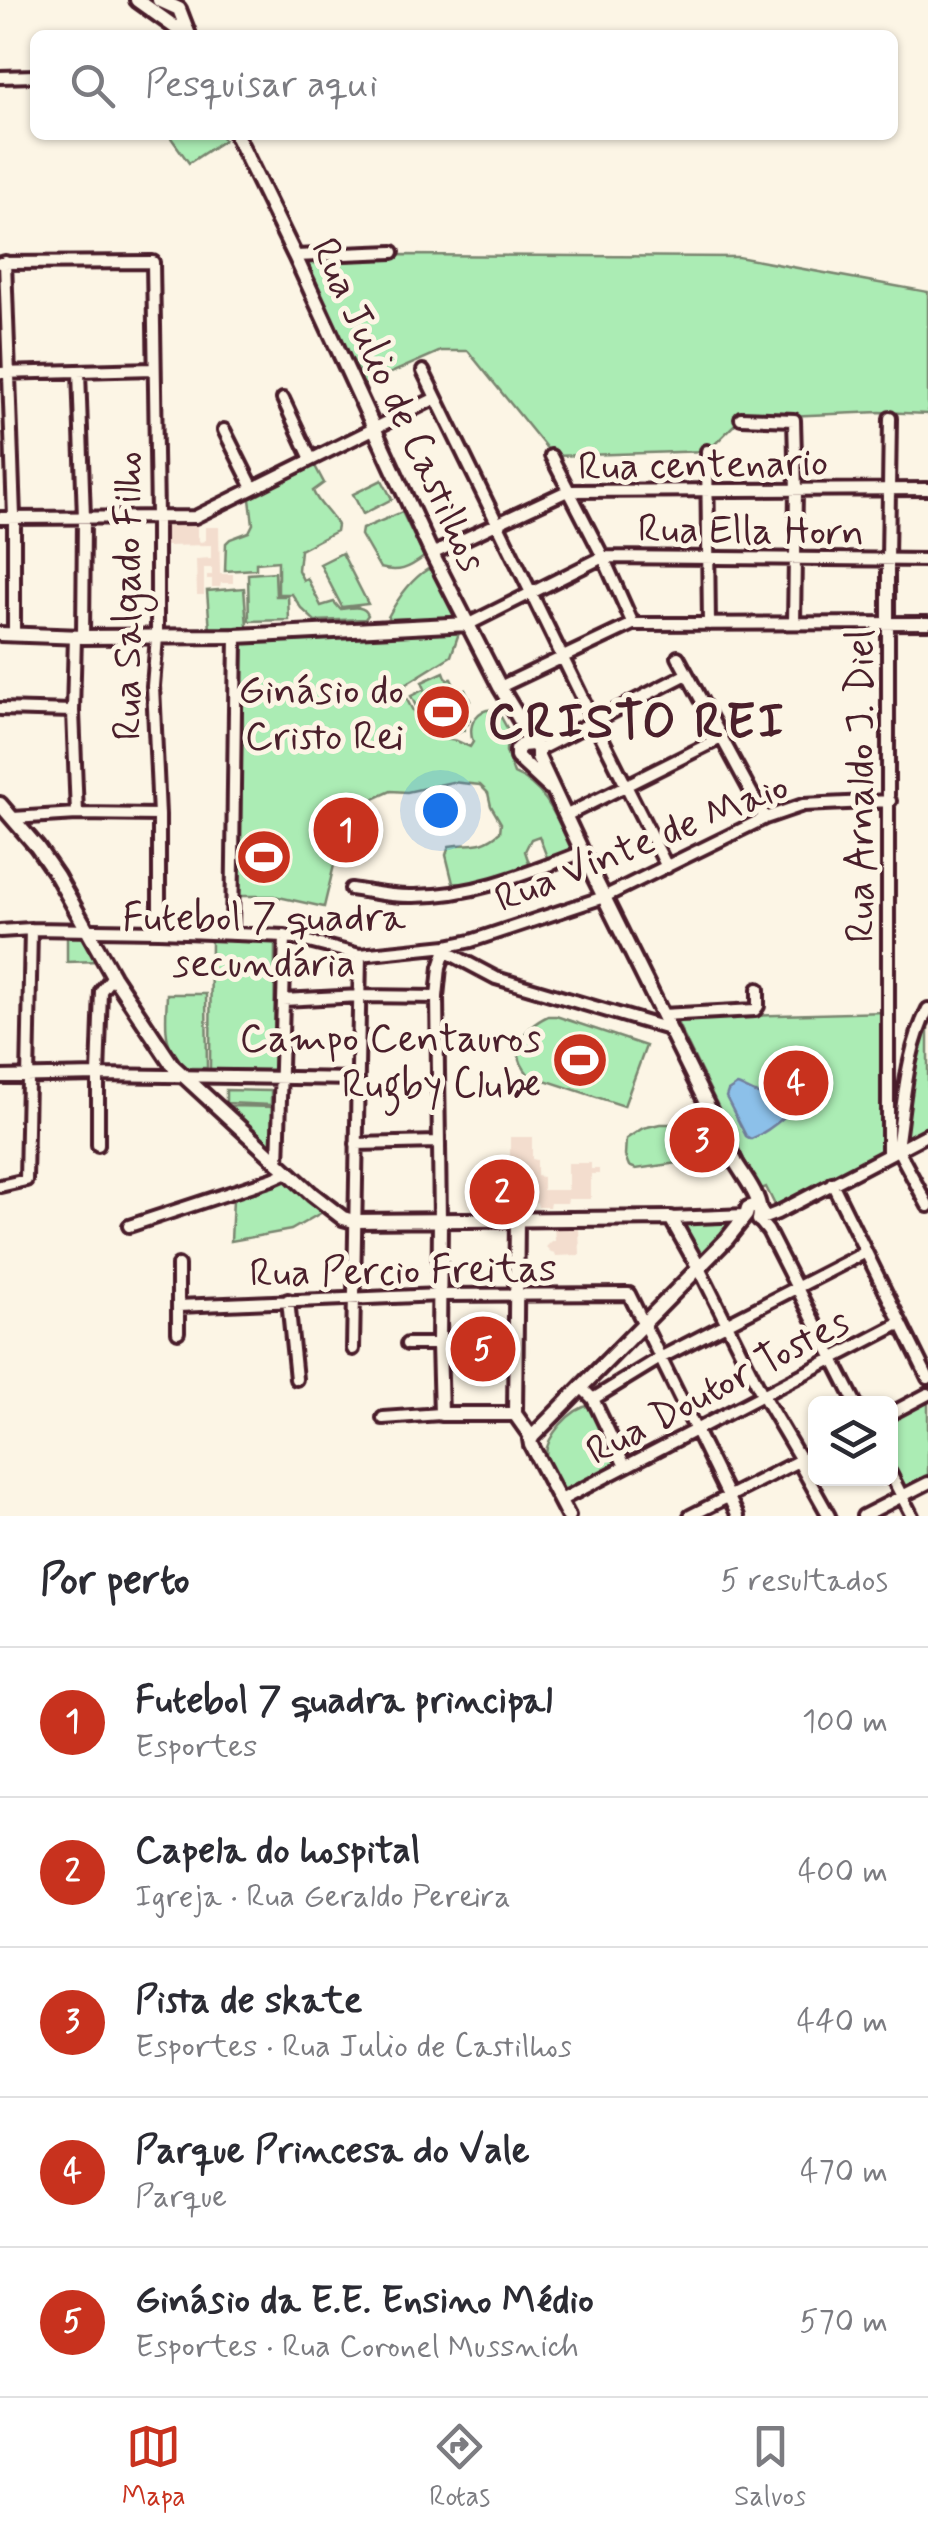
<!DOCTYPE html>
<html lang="pt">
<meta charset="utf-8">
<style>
body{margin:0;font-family:Mynerve,sans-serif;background:#f2f2f3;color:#2b2b33}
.controls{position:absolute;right:30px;bottom:30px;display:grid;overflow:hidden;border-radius:15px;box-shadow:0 2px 8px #0004}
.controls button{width:90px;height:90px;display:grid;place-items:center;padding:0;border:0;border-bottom:2px solid #e1e1e2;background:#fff;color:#2b2b33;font:50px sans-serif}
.you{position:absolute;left:440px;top:810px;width:35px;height:35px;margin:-25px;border:8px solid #fff;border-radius:50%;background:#1a73e8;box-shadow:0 0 0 15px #1a73e833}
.badge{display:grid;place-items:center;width:65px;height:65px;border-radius:50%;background:#c8321e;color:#fff;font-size:32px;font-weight:700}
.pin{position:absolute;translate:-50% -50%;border:5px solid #fff;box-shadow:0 2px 10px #0006}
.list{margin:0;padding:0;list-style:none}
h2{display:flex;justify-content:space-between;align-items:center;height:130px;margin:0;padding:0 40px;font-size:42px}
h2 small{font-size:32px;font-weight:400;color:#7c7c81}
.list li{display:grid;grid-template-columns:65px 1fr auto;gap:30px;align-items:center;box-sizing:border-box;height:150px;padding:0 40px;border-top:2px solid #e1e1e2}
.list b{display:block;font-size:38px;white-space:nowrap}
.list p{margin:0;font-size:32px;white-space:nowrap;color:#7c7c81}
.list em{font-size:32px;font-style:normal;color:#7c7c81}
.icon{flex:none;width:55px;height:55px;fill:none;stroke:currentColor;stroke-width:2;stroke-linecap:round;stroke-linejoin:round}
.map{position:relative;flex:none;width:928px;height:1516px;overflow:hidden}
.search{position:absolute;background:#fff;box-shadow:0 2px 8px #0004;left:30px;right:30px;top:30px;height:110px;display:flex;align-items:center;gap:25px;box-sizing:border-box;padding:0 35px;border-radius:15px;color:#7c7c81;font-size:38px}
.sheet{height:880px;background:#fff}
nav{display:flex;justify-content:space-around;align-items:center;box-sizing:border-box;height:140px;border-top:2px solid #e1e1e2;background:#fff;font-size:28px;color:#7c7c81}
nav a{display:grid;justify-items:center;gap:5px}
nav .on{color:#c8321e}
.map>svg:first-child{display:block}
.built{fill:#f3ddce}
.green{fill:#abecb4;stroke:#7a8670;stroke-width:2.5}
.water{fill:#8cc0e9;stroke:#72809d;stroke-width:2.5}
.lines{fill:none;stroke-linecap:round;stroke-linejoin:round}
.minor-casing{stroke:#4a1f2b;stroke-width:18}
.major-casing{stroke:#4a1f2b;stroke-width:20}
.minor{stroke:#fcf5e5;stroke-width:10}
.major{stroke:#fcf5e5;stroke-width:12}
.labels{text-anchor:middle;stroke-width:10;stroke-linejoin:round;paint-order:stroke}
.street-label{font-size:40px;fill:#4a1f2b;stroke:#fcf5e5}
.poi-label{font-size:40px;fill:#4a1f2b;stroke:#fcf5e5;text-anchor:end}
.district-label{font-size:50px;font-weight:bold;letter-spacing:2.5px;fill:#4a1f2b;stroke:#fcf5e5}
</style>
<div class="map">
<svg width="928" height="1516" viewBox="0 0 928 1516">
<rect width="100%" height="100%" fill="#fcf5e5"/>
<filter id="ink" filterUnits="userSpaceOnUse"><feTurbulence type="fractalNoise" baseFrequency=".01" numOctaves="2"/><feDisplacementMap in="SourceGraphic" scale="20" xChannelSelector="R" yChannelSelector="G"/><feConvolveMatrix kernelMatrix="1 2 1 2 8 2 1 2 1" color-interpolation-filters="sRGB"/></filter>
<g filter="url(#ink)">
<path class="built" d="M164,523H197V536L200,542L205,541V527H219L220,574H233V583H221L220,587H212V579H207V575H212V568H204V595H197L196,559L211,558V545L165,546Z
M510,1137H532V1159L537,1160V1176L543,1177V1190H568V1163H591V1169H599V1174H591V1199H568L567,1203H550L549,1207H538L537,1203H510V1181L507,1180V1175H510Z
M554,1227H579L580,1255L556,1256L555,1253L551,1252L546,1247L552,1241H555Z"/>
<path class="green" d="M169,135H221L224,140L189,163Z
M396,255L738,257L928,292V414L880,412L741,418L708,451L553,456L468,351H441L364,385L298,258Z
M315,466L324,483L313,491C318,504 330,512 337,525L336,531L300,550L298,570L303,580L307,578L321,606L334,602L340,609C350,608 364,604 368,615L365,619L315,621L301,608L292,594H278V561L256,563V569L225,571L226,543L230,539L249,532L253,524L250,499Z
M382,480L392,499L363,514L353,494Z
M402,512L424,557C408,569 399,573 380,568L361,535L362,529Z
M342,553L368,604L342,607L320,564Z
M428,569L433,571L452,609L455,614L453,617L390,619L388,617C398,598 410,580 428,569Z
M275,572L276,596H288L289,620L249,621L248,574Z
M244,588L247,626L210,630L207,591Z
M460,630L451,656L406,684L405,696L427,737H431L411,696L425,689L422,682L444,672L447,680L451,679L458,693L465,690L470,701L463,705L470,720L467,721L468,724L463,727L464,730L449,737L446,730L433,737L457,741L470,747L473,742C467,724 477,707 497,710L507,728L506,752L514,774C547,787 557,820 572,851L548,860L539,836L531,839L525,851L530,866L467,884L453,883L446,855L449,846C472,842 480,849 500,832L501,823L491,806L488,793L480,785L452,782L407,792L391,791L371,800H365L367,858L335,861L324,907L274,896H240L243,643Z
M67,937H85L99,961L67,962Z
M211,938L275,941L274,1070L210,1069Z
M167,994H206L207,1068H186C161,1045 166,1026 167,994Z
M928,1009V1134L897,1148L919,1026Z
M886,1012V1149L775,1205L766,1187L759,1190L675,1018Z
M548,1016H556L646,1046L624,1106L529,1075C507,1050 523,1028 548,1016Z
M226,1090L271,1091V1105L226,1103Z
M229,1106L275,1107L272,1146Z
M699,1119L700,1122L704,1120L718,1149L699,1158L685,1130L696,1125L695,1121Z
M660,1124H677C686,1138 694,1147 684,1162L636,1169L629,1166L625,1156L626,1139L643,1128Z
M286,1176L324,1211L291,1230L231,1241L233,1199Z
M677,1221H735L700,1260Z
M928,1401V1480L905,1492L891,1463V1420Z
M591,1405L621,1465L563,1496C558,1485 547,1470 546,1458C544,1437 571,1408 591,1405Z"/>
<path class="water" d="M797,1067L802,1068C804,1073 806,1077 806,1083C805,1105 769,1131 751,1139L746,1136L726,1097L728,1091L737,1085C745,1087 754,1095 763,1095C778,1095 787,1075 797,1067Z"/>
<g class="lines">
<g class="minor-casing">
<path id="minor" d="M0,77L35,76
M295,256L393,252
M5,262L14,517V634
M0,263L153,262L157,516V637L153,686L159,815V931
M79,371L84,518L83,637
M423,371L594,722L667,867
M0,373L154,369
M283,399L311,459
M741,418L794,420L796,491L794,623
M224,430L253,488
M707,451L709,624
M551,456L603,557L633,624
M0,518L195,517L436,398
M432,554L563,493L570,491L928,489
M469,624L603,557L928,560
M75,637L73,711L77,814
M678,657L765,818
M500,687L633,624L928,623
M0,709L73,711
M538,750L687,674
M567,815L721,738
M13,818L77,814L159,815
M351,889C372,892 393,897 414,896C474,896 528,873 583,852
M0,931L31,929L159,931L285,936L360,955L447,946L471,941L604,897L765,818L803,805L890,801
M232,934L236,636
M445,951L496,978L669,1029
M283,1000L360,996L437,997
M662,1015L755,1010L758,1006V989
M0,1077L98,1075L358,1079
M356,1144L438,1142
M98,1145V1075L101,991L113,976
M897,1148C904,1102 906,1051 928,1009
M897,1148L928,1206
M888,1153V560L890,418
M278,1164L285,936
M832,1183L928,1378
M0,1186L26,1180L31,929
M671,1218L746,1215
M440,1220L437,997L440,967L447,946
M129,1226L272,1179L288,1172
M178,1265V1332
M699,1268L762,1394L801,1460V1466L829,1516
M288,1300L296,1379
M178,1306L440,1295L629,1294L738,1516
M407,1344H439
M353,1349L360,955
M581,1387L593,1399L625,1466
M593,1399L660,1358L866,1252
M856,1404L768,1231L759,1220L777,1213L928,1134
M890,1414L928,1394
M383,1418L441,1414
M890,1473L912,1516
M561,1500L901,1323
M690,1516L816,1452
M863,1516L928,1483"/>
</g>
<g class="major-casing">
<path id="major" d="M137,0L186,35
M159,0L179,9L189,35
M236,135L295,256L432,554L500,687L538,750V757L595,879L736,1163C746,1180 764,1200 759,1220
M0,634L83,637L236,636L469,624
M533,744L522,745L517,750V757L549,787
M0,804L37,847L57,876L113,976L173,1066L312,1194L343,1218L354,1221L671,1218L699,1268
M440,1220L439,1344L441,1414H515
M515,1414L517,1219
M515,1414L532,1438
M568,1516L531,1445L530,1439L727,1239L746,1215L748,1208L754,1206L761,1211"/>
</g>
<use href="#minor" class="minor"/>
<use href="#major" class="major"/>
</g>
</g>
<defs>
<g id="stadium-disc" transform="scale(2.875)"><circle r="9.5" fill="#c8321e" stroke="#fcf5e5"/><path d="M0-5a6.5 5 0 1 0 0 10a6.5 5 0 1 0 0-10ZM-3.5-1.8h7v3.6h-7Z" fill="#fff"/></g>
</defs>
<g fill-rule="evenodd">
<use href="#stadium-disc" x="443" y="712"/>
<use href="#stadium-disc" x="264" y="857"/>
<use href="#stadium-disc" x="580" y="1060"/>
</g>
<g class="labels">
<g class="street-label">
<text transform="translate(400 404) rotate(65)" y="14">Rua Julio de Castilhos</text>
<text transform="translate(703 463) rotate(-1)" y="14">Rua centenario</text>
<text transform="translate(751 529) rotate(1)" y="14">Rua Ella Horn</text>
<text transform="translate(126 596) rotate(-90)" y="14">Rua Salgado Filho</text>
<text transform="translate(859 786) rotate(-90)" y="14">Rua Arnaldo J. Diel</text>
<text transform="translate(641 841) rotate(-22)" y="14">Rua Vinte de Maio</text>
<text transform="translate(403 1269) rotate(-1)" y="14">Rua Percio Freitas</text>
<text transform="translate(717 1385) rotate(-28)" y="14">Rua Doutor Tostes</text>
</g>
<g class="poi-label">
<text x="404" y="703">Ginásio do<tspan x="404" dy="46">Cristo Rei</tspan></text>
<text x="264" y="930" text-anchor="middle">Futebol 7 quadra<tspan x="264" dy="46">secundária</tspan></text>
<text x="541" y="1051">Campo Centauros<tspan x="541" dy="46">Rugby Clube</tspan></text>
</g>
<g class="district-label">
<text x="637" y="737">CRISTO REI</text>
</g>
</g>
</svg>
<div class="controls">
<button><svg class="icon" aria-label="layers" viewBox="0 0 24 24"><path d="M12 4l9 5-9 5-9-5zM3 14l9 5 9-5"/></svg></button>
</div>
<div class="you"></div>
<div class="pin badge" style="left:346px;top:830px">1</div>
<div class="pin badge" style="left:502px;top:1192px">2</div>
<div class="pin badge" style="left:702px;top:1140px">3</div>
<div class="pin badge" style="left:796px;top:1083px">4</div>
<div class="pin badge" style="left:483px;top:1349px">5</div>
<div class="search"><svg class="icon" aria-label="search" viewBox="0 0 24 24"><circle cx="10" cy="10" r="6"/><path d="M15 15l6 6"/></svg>Pesquisar aqui</div>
</div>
<section class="sheet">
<h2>Por perto<small>5 resultados</small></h2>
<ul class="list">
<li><span class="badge">1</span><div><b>Futebol 7 quadra principal</b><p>Esportes</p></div><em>100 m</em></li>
<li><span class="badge">2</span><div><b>Capela do hospital</b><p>Igreja · Rua Geraldo Pereira</p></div><em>400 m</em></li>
<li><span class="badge">3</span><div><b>Pista de skate</b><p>Esportes · Rua Julio de Castilhos</p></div><em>440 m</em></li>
<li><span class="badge">4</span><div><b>Parque Princesa do Vale</b><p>Parque</p></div><em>470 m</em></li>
<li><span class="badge">5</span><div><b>Ginásio da E.E. Ensino Médio</b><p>Esportes · Rua Coronel Mussnich</p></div><em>570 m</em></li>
</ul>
</section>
<nav>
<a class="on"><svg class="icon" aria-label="map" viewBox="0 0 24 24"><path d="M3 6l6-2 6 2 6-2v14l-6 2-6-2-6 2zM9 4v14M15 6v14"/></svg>Mapa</a>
<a><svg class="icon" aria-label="directions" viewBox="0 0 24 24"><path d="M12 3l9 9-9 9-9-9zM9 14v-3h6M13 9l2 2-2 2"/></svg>Rotas</a>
<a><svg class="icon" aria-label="saved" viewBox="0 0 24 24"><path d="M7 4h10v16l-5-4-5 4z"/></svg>Salvos</a>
</nav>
